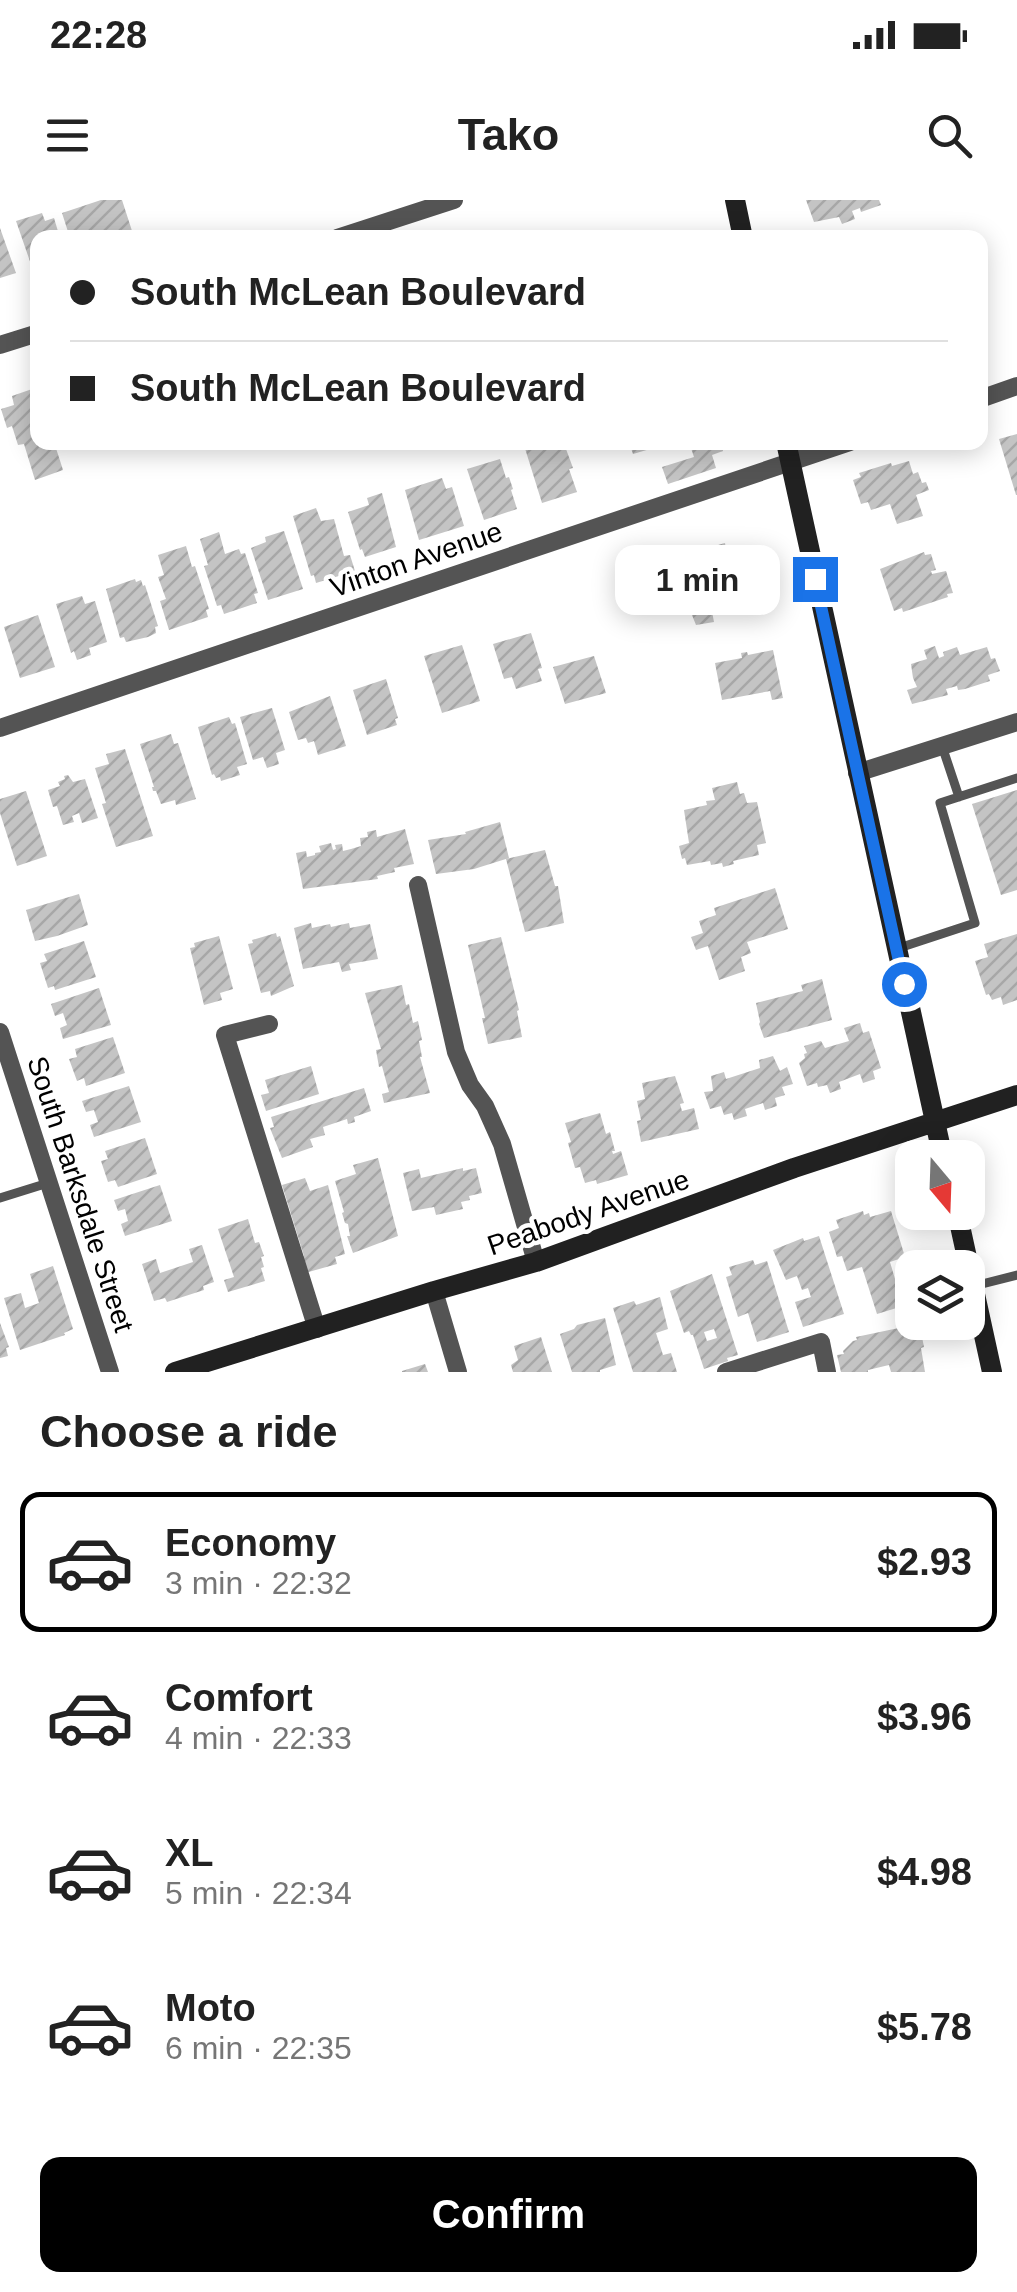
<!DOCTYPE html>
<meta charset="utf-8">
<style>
body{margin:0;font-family:Helvetica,sans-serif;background:#f6f6f6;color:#222;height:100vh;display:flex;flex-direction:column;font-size:38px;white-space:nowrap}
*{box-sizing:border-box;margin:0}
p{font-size:32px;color:#767676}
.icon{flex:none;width:55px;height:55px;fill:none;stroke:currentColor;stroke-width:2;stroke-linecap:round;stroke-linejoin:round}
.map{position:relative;height:1172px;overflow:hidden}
.sheet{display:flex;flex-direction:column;background:#fff;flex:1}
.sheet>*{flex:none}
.top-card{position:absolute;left:30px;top:30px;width:958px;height:220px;border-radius:20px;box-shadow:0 5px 25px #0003;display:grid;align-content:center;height:220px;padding:0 40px;background:#fff}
.needle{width:65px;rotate:161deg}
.tools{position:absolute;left:895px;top:940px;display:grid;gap:20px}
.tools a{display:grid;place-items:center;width:90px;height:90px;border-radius:20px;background:#fff;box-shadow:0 5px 25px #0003;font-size:50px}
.end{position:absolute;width:45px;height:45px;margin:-22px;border:12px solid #1a73e8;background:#fff;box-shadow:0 0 0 5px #fff}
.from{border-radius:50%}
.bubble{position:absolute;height:70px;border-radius:20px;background:#fff;box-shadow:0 5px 25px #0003;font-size:32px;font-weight:700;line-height:70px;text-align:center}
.top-card b{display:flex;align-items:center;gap:35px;height:95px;font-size:38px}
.top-card b+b{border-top:2px solid #e0e0e0}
.top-card i{width:25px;height:25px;background:#222}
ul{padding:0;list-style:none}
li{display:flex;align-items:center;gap:30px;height:140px;margin:0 20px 15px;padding:0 20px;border:5px solid transparent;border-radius:20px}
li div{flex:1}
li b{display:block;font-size:38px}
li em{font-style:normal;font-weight:700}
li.on{border-color:#000}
li>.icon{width:90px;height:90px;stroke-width:1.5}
h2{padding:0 40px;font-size:45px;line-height:120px}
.cta{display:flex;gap:20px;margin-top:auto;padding:20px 40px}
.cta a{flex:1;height:115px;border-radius:20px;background:#000;color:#fff;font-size:40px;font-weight:700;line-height:115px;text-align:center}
.status{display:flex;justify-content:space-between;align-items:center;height:70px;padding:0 50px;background:#fff;direction:ltr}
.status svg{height:28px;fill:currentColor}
header{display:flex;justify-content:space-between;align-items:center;height:130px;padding:0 40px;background:#fff;font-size:45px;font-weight:700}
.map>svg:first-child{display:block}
</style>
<div class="status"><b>22:28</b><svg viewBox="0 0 49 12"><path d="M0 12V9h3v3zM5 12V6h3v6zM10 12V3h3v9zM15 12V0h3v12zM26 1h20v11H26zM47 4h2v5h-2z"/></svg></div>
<header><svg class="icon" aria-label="menu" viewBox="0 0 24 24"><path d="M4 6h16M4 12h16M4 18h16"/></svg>Tako<svg class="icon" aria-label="search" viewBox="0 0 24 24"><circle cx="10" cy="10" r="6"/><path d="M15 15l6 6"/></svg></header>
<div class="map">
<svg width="1017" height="1172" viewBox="0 0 1017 1172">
<defs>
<pattern id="building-hatch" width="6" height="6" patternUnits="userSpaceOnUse" patternTransform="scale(2.5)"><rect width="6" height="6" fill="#c4c4c4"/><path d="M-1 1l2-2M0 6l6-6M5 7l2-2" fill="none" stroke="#a7a7a7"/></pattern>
</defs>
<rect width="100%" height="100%" fill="#fff"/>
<!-- building -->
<path fill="url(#building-hatch)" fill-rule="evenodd" d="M 101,0 L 122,0 L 133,34 L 123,38 L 70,38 L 62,13 Z
M 806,0 L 879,0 L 881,5 L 861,12 L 860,8 L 852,11 L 855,19 L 842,24 L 839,17 L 814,22 Z
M 42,13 L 45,21 L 54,18 L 60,38 L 38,38 L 38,72 L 34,73 L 16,21 Z
M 0,28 L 16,73 L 0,78 Z
M 35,188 L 38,197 L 38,242 L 54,242 L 63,270 L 35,280 L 24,244 L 18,245 L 12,226 L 7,228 L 1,209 L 14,205 L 12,196 Z
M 1017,234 L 1017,295 L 1016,295 L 999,239 Z
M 523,242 L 562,242 L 564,250 L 566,249 L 573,268 L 569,269 L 577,292 L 542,303 Z
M 629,242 L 648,242 L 650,249 L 633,254 Z
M 689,242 L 720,242 L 723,251 L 712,255 L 716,268 L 668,284 L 662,267 L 694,257 Z
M 500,259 L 506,278 L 509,277 L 513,289 L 511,290 L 517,309 L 484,320 L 467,269 Z
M 909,261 L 913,274 L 918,272 L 922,283 L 926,282 L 929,290 L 916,295 L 923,316 L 897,324 L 890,304 L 871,310 L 868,302 L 861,304 L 853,280 L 861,277 L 859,273 L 891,263 L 892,266 Z
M 442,278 L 446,289 L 452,287 L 464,326 L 419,340 L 405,290 Z
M 382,293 L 396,347 L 365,357 L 362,349 L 360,350 L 348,312 L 369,305 L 367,298 Z
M 316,308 L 321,321 L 334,319 L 344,356 L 350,355 L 355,371 L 316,383 L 314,375 L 311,376 L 293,316 Z
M 284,331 L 303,389 L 268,400 L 251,348 L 266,342 L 265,337 Z
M 219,332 L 225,354 L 239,349 L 241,354 L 245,353 L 258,393 L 254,394 L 257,403 L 224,414 L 221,405 L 217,406 L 204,366 L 208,365 L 200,339 Z
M 725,343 L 726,349 L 743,345 L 751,383 L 724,388 L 725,393 L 709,396 L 714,422 L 696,425 L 690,410 L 692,410 L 690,397 L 629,408 L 624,382 L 660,372 L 660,375 L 698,367 L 694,352 Z
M 186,346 L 192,367 L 195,366 L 209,409 L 206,410 L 208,417 L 169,430 L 160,401 L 166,399 L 158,377 L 164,375 L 158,355 Z
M 924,352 L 925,355 L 931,354 L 936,370 L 931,371 L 932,374 L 946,371 L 953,393 L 947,394 L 948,397 L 903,412 L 902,408 L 894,411 L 880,369 Z
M 135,379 L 136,382 L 141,380 L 143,386 L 145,385 L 158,426 L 155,427 L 156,433 L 148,437 L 126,442 L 124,437 L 120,438 L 106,389 Z
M 82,396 L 85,404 L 95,401 L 107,442 L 89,448 L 91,455 L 77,460 L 74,451 L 71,453 L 56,404 Z
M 38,415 L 55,467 L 20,478 L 4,427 Z
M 531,433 L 542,468 L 538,469 L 542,481 L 516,489 L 512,477 L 504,479 L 493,444 Z
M 462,445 L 480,501 L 442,513 L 424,456 Z
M 935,446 L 939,458 L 944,456 L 943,452 L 957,447 L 960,455 L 987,447 L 991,459 L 995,458 L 1000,471 L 988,475 L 990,481 L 965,489 L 958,490 L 957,486 L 946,489 L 948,495 L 912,504 L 907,490 L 917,487 L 913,478 L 911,464 L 927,459 L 924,450 Z
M 773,450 L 783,498 L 772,500 L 770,491 L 722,500 L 715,463 L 742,458 L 741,453 L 747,452 L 748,455 Z
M 594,456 L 606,493 L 565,504 L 553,467 Z
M 386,479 L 398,518 L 395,519 L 397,525 L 367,535 L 353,490 Z
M 330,496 L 346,546 L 318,555 L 314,541 L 308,543 L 306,538 L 298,540 L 289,512 Z
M 272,508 L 285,550 L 276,553 L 279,564 L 267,568 L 263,557 L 253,560 L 240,517 Z
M 229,517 L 232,524 L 235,523 L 247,564 L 237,567 L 240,575 L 221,581 L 220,577 L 216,578 L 214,574 L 212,575 L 198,527 Z
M 171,534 L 174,544 L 178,543 L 196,599 L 176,605 L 175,600 L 161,604 L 156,591 L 153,591 L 152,587 L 154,587 L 140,544 Z
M 125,549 L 153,636 L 116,647 L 102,604 L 106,603 L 95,568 L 109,564 L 106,554 Z
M 68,575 L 73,582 L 85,579 L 98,618 L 82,623 L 79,613 L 72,616 L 74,622 L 63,625 L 57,606 L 53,607 L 48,590 L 60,586 L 58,582 L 65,579 L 64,576 Z
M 737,582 L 740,594 L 744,593 L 747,603 L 757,602 L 766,643 L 757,645 L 759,655 L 733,661 L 734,664 L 723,667 L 722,663 L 711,665 L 710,661 L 687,665 L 685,658 L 682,659 L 679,646 L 689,643 L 684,610 L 707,605 L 706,601 L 715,600 L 712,588 Z
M 1017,590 L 1017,690 L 1001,695 L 972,604 Z
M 26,591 L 47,656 L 17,666 L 0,613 L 0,599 Z
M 500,622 L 509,658 L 474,669 L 436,674 L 428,640 L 466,634 L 465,632 Z
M 405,629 L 414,664 L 394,668 L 395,672 L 377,676 L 378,679 L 303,689 L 296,653 L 306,651 L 307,657 L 315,655 L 315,653 L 321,652 L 319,646 L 331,643 L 333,650 L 336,649 L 335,645 L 342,644 L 343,651 L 351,649 L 361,646 L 360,638 L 368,637 L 367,632 L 376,630 L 377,637 Z
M 545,650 L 555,686 L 558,686 L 564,723 L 525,732 L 506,659 Z
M 775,688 L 788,729 L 747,742 L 751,753 L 741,757 L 745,771 L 719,780 L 708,746 L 696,750 L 691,737 L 703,733 L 699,721 L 716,715 L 714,708 Z
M 79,694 L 88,725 L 57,736 L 35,741 L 26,710 Z
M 311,723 L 312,728 L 330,724 L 331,727 L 349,723 L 350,728 L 370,724 L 378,759 L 349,764 L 351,770 L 342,772 L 339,762 L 303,769 L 294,728 Z
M 276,733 L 277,737 L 280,736 L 294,786 L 271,796 L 270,791 L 261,793 L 248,744 L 253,743 L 252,740 Z
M 1017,734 L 1017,800 L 1003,805 L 1001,797 L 992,800 L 989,794 L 986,795 L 975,761 L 988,757 L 984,744 Z
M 219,736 L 233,789 L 220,793 L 222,800 L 204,805 L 190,748 L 195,747 L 194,743 Z
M 501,737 L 519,810 L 517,811 L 522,837 L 488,844 L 482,818 L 485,818 L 468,745 Z
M 84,741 L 96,777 L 55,790 L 54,786 L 48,788 L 40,763 L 47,761 L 44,754 Z
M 822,779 L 832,820 L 764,838 L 759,824 L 760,822 L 756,803 L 803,791 L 801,785 Z
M 402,785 L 406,805 L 409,804 L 413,823 L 418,821 L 422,840 L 419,841 L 422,857 L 420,857 L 430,893 L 384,903 L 382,894 L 389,892 L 382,866 L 379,867 L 376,850 L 381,849 L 365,793 Z
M 99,788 L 111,825 L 63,839 L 60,828 L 67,825 L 63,813 L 55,816 L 51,804 Z
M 860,823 L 863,833 L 869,831 L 881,868 L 873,871 L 875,879 L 863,883 L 860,874 L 839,882 L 841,889 L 830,893 L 827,885 L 818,887 L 817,883 L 807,886 L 799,863 L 805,858 L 804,854 L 807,853 L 804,846 L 821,841 L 825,848 L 849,841 L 844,828 Z
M 113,837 L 125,873 L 86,886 L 84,878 L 77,881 L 69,859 L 77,857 L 75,849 Z
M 773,856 L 780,871 L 787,867 L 793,884 L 782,887 L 785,895 L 775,898 L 777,906 L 765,910 L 763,903 L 745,909 L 747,916 L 734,920 L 732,913 L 724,915 L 721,906 L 710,909 L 704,892 L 713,891 L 711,876 L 724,872 L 726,879 L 760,868 L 759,860 Z
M 311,866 L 319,894 L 266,911 L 261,895 L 269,893 L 265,880 Z
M 675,876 L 684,903 L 680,904 L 682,911 L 694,908 L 699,929 L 641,942 L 637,921 L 641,920 L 637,901 L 645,899 L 642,883 Z
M 129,886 L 141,922 L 94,937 L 90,925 L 98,922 L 94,910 L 86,912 L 82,901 Z
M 364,888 L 371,911 L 354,917 L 355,922 L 348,924 L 347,919 L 323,927 L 325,935 L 310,939 L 313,947 L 282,958 L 270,928 L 274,927 L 271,917 Z
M 600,913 L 606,934 L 610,932 L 615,951 L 612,951 L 613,954 L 621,951 L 628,975 L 597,984 L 596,980 L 585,983 L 580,967 L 575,968 L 568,943 L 571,942 L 565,923 Z
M 145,938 L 157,974 L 118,987 L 115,980 L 108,982 L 101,961 L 108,959 L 105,951 Z
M 378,958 L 398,1036 L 353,1053 L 347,1036 L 350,1036 L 348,1024 L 345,1023 L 342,1013 L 344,1012 L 335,981 L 356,974 L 353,965 Z
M 463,968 L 463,971 L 476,968 L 482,993 L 469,996 L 470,1000 L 461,1002 L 463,1009 L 436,1015 L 434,1007 L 412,1011 L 403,973 L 419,969 L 421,978 Z
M 305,978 L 310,991 L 328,985 L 345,1054 L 335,1057 L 337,1064 L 305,1073 L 301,1057 L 304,1056 L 282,985 Z
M 160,985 L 172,1021 L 125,1036 L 121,1024 L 128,1021 L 125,1009 L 118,1011 L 114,1000 Z
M 863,1011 L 864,1015 L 869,1013 L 870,1017 L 891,1011 L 905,1057 L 890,1062 L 903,1106 L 877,1114 L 862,1067 L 847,1071 L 842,1056 L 837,1057 L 829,1032 L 839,1028 L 836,1020 Z
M 248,1019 L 255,1043 L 259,1042 L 264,1056 L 261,1057 L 264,1067 L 261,1068 L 265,1081 L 228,1092 L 224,1080 L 234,1077 L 218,1029 Z
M 819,1036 L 844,1114 L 803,1127 L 795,1102 L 811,1097 L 808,1088 L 802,1090 L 797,1076 L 786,1080 L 773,1050 L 803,1038 L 804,1041 Z
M 202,1045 L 214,1082 L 203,1086 L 204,1090 L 167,1102 L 165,1098 L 154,1101 L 142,1064 L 156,1059 L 160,1073 L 193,1062 L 189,1049 Z
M 753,1060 L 755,1065 L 767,1061 L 789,1132 L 757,1142 L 748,1113 L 738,1117 L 726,1077 L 732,1075 L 729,1067 Z
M 53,1066 L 73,1129 L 64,1133 L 65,1135 L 20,1150 L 4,1098 L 21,1093 L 25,1108 L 39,1103 L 30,1074 Z
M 712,1074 L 738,1155 L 727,1158 L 728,1161 L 704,1169 L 693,1135 L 691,1135 L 689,1131 L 684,1133 L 670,1091 ZM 714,1129 L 717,1138 L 707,1141 L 704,1132 Z
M 660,1097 L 668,1129 L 656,1133 L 663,1155 L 671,1153 L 677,1172 L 633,1172 L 613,1108 L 634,1101 L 636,1105 Z
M 605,1118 L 616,1165 L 600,1170 L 600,1172 L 572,1172 L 560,1134 L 574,1129 L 577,1125 Z
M 0,1123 L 9,1147 L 6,1148 L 8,1156 L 0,1158 Z
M 913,1125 L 916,1138 L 922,1137 L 924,1147 L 921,1148 L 925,1172 L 891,1172 L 889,1165 L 868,1170 L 868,1172 L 841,1172 L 837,1155 L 844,1154 L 843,1151 L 853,1141 L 857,1140 L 856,1137 Z
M 541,1137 L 552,1172 L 513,1172 L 511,1165 L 518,1160 L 514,1146 Z
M 425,1164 L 428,1172 L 402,1172 L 402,1171 Z"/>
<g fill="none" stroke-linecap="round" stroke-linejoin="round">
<!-- service -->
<path stroke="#545454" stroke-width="9" d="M 942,546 L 959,597
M 899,748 L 975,723 L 940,603 L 1017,578
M 0,998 L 48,983
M 974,1086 L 1017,1075"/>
<!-- minor -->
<path stroke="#545454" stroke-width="18" d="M 337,38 L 454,0
M 0,145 L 38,133
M 980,199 L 1017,186
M 0,528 L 850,242
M 857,573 L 1017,522
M 418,685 L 456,852 L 470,885 L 485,906 L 502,944 L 536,1062
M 269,824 L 225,835 L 317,1129
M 0,832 L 110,1172
M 434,1091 L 458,1172
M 726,1172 L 821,1142 L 827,1172"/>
<!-- secondary -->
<path stroke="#212121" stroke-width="20" d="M 735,0 L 743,38
M 786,242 L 943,958
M 957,1012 L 992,1172
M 175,1172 L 434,1091 L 536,1062 L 794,968 L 1017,895"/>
</g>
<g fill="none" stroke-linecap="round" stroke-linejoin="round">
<!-- route -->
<path stroke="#1a73e8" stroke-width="12" d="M 815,379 L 904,784"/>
</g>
<g text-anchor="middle" stroke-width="9" stroke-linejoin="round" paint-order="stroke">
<!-- street labels -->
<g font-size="28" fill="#000" stroke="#fff">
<text transform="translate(416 359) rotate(-19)" y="10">Vinton Avenue</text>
<text transform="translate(81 994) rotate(72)" y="10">South Barksdale Street</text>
<text transform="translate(588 1012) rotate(-19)" y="10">Peabody Avenue</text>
</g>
</g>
</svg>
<div class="tools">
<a><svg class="needle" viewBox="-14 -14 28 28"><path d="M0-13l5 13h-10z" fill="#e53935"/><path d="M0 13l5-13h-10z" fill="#767676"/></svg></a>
<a><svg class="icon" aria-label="layers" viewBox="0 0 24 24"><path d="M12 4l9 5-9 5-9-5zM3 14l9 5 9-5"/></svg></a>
</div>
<i class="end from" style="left:904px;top:784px"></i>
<i class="end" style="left:815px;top:379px"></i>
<div class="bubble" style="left:615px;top:345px;width:165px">1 min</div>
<div class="top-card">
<b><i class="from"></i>South McLean Boulevard</b>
<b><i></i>South McLean Boulevard</b>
</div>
</div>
<section class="sheet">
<h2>Choose a ride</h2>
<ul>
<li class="on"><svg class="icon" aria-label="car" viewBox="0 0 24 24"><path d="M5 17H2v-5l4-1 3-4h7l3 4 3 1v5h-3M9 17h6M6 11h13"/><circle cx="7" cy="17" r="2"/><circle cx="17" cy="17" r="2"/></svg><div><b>Economy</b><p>3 min · 22:32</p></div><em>$2.93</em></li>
<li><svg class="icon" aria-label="car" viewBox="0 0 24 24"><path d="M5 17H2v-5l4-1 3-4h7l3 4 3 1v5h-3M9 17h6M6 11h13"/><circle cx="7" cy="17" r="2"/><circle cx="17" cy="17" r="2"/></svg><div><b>Comfort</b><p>4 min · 22:33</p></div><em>$3.96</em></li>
<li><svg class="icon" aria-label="car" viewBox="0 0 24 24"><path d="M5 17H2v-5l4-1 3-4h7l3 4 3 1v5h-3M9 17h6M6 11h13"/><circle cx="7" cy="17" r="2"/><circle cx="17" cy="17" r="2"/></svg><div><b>XL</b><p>5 min · 22:34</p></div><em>$4.98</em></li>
<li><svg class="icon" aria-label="car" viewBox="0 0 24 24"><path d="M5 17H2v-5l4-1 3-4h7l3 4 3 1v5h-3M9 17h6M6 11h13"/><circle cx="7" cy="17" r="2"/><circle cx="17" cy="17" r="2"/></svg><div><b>Moto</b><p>6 min · 22:35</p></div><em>$5.78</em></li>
</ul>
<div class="cta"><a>Confirm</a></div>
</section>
